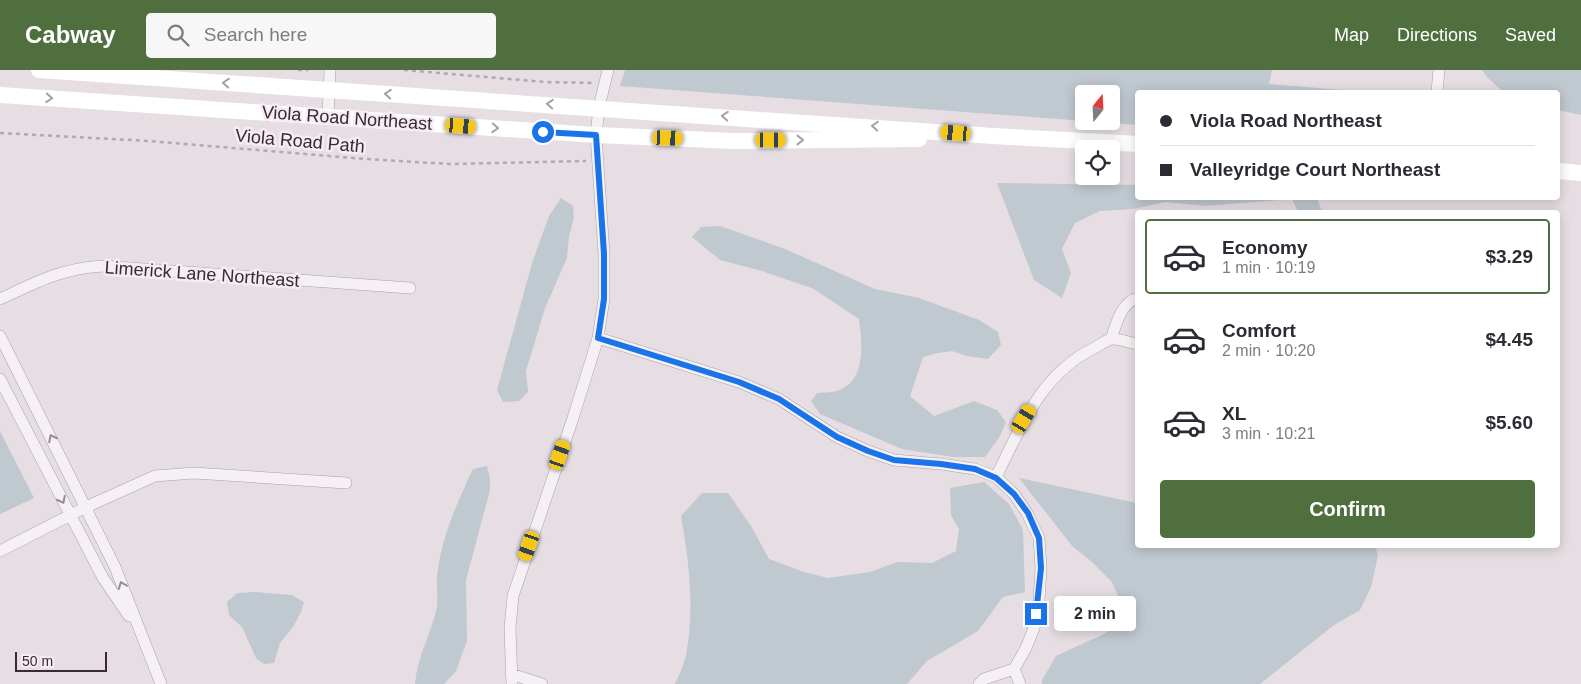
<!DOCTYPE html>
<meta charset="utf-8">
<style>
body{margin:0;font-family:Arial,sans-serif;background:#f7f7f7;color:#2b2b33;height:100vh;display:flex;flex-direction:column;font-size:19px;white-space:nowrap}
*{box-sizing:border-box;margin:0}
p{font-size:16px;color:#7c7c81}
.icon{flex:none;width:28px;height:28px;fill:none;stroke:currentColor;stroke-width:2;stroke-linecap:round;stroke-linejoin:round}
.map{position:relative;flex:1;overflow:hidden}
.sheet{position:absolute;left:1135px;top:140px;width:425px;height:338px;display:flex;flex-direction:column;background:#fff;border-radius:5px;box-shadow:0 2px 12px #0003}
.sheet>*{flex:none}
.banner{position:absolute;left:1135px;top:20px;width:425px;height:110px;border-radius:5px;box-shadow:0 2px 12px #0003;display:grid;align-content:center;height:110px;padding:0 25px;background:#fff}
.needle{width:32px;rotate:18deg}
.controls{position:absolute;left:1075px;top:15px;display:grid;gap:10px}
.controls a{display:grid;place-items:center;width:45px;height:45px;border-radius:5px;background:#fff;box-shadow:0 2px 12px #0003;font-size:25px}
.scale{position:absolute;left:15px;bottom:12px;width:92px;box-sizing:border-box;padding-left:5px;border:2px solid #3c2834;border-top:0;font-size:14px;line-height:18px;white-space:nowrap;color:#3c2834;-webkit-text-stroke:4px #f4edf2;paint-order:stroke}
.end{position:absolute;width:22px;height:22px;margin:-11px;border:6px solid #1a73e8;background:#fff;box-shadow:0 0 0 2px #fff}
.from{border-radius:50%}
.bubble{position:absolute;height:35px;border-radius:5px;background:#fff;box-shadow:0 2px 12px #0003;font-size:16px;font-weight:700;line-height:35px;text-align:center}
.car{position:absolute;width:15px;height:30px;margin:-15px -8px;border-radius:6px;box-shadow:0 0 4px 1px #0007;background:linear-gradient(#f5c518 24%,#345 0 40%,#f5c518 0 76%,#345 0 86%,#f5c518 0)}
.banner b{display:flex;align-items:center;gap:18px;height:48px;font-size:19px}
.banner b+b{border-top:1px solid #e1e1e2}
.banner i{width:12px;height:12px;background:#2b2b33}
ul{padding:9px 0 0;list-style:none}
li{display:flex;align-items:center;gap:15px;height:75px;margin:0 10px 8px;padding:0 15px;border:2px solid transparent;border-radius:5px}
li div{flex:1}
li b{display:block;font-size:19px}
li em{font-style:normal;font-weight:700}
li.selected{border-color:#4f6f3e}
li>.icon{width:45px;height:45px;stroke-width:1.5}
.button{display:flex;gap:10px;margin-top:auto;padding:10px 25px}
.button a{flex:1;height:58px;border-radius:5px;background:#4f6f3e;color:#fff;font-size:20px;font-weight:700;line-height:58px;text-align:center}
header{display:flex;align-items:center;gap:30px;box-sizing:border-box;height:70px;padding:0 25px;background:#4f6f3e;color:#fff}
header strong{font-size:24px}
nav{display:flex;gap:28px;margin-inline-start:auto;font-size:18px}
.search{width:350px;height:45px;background:#f7f7f7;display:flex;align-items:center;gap:12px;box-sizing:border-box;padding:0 18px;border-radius:5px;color:#7c7c81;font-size:19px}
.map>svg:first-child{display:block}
</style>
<header>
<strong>Cabway</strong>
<div class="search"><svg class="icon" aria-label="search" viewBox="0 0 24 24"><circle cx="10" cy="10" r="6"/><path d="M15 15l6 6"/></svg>Search here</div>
<nav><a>Map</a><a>Directions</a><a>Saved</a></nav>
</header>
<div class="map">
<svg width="1581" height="614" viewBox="0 0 1581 614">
<rect width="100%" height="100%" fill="#e6dee3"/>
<!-- green -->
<path fill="#c0c8d0" d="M 625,0 L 1272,0 L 1269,14 L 1366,22 L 1138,22 L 1137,55 L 1088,51 L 1111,51 L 1111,24 L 1084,24 L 1084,51 L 620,16 Z
M 1482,0 L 1581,0 L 1581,45 L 1558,40 L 1558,22 L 1503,22 L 1488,8 Z
M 997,113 L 1137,115 L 1138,128 L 1317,128 L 1322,142 L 1298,142 L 1292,129 L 1205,136 L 1165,132 L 1133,139 L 1100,141 L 1075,153 L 1062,179 L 1071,203 L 1062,228 L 1034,210 Z
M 561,128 L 573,136 L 574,148 L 569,166 L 567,188 L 545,238 L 526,301 L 528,322 L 519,331 L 503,332 L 497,320 L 533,190 L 549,146 Z
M 720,156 L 785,179 L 875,219 L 919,228 L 979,250 L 998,262 L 1001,275 L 988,289 L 967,286 L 952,281 L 937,283 L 923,287 L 910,326 L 934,346 L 974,331 L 997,340 L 1006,352 L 999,368 L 985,387 L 953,387 L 902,379 L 820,344 L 811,331 L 817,323 C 823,322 831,323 837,321 C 867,311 862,273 859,249 L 814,219 L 762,201 L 720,190 L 692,167 L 701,157 Z
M 0,361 L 34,428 L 0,444 Z
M 487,396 L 490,408 L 490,420 L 466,510 L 467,571 L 456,601 L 444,614 L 415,614 C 417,588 430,566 436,541 C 439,530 436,518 437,507 C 441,468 457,433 473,399 Z
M 1019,408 L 1137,433 L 1138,475 L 1375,475 L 1378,486 L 1371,517 L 1360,540 L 1334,555 L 1260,614 L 1042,614 L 1042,610 L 1056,586 L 1106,563 L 1123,537 L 1112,512 L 1091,491 L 1073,477 Z
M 984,412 L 1009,434 L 1023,460 L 1025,522 L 1003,527 L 978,561 L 927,591 L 907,614 L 675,614 C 679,605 684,595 686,585 C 695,538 689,492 681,446 L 702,423 L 728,423 L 751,456 L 769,489 L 804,502 L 828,508 L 870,502 L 897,492 L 932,493 L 956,481 L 959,459 L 951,445 L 950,418 Z
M 254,522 L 292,525 L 304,532 L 301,542 L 293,557 L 280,573 L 274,593 L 264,594 L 256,588 L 242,557 L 229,545 L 227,532 L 237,523 Z"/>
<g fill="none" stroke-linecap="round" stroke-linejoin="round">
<!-- street casing -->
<g stroke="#aca0a8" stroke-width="12">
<path id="street" d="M 1437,22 L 1439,0
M 328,47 L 330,0
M 0,229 C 37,212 60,199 102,196 L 410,218
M 0,266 L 115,497 L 161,614
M 598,268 L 739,312 L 779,329 L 837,367 L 868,381 L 894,390 L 941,394 L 975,399 L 996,407 L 1014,424 L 1027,443 L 1039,468 L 1041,498 L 1039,530 L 1034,558 L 1026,578 L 1014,599 L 984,609 L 979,614
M 1111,269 C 1116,255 1121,232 1138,228
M 0,309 L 103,508 L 129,546
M 996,407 C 1021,357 1040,305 1094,278 C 1099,276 1106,270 1111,269 C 1119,268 1129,273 1138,274
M 0,481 L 86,437 L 155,406 L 194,403 L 346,413
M 1014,599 L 1020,614
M 511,604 L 542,614
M 512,614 L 510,558 L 513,526 L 573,348 L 598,268 L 604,229 L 604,184 L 596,65 L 599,37 L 608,0"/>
</g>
<!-- path -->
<path stroke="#b2a8ae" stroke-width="2.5" stroke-dasharray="4 4" stroke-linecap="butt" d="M 298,0 L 308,0
M 404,0 L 545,12 L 594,13
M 0,63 L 149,71 L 365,89 L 450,94 L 586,91"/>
<!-- street -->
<use href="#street" stroke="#f5f0f3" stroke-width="11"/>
<!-- secondary -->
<path stroke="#fff" stroke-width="16" d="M 39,0 L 993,66 L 1138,74
M 0,25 L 596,65 L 734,71 L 919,69
M 1558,101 L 1581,103"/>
</g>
<!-- one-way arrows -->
<defs><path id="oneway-chevron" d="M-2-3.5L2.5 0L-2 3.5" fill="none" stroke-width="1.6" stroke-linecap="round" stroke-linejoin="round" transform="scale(1.25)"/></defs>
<g stroke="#a79ea4">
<use href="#oneway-chevron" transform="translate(226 13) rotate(-176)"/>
<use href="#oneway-chevron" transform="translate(388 24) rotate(-176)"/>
<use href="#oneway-chevron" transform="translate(49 28) rotate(4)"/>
<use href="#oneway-chevron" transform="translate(550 34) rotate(-176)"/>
<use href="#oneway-chevron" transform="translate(725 46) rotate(-176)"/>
<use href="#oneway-chevron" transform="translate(875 56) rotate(-176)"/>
<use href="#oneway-chevron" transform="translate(495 58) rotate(4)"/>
<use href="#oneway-chevron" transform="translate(800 70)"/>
</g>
<g stroke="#988c94">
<use href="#oneway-chevron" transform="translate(52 368) rotate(-117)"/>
<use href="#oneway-chevron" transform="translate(62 430) rotate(63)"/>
<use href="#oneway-chevron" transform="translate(122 515) rotate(-111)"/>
</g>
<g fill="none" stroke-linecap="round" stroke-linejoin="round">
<!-- route -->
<path stroke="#1a73e8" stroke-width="6" d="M 543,62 L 596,65 L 604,184 L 604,229 L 598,268 L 739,312 L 779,329 L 837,367 L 868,381 L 894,390 L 941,394 L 975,399 L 996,408 L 1014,424 L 1028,443 L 1039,468 L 1041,498 L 1036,544"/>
</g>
<g text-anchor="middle" stroke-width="5" stroke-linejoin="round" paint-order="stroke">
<!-- street labels -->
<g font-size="18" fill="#3c2834" stroke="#f4edf2">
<text transform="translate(347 48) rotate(4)" y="6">Viola Road Northeast</text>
<text transform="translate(300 71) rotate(5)" y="6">Viola Road Path</text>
<text transform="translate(202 204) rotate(4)" y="6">Limerick Lane Northeast</text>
</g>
</g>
</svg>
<div class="controls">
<a><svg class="needle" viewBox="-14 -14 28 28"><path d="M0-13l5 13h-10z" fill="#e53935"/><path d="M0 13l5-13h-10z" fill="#7c7c81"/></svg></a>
<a><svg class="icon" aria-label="locate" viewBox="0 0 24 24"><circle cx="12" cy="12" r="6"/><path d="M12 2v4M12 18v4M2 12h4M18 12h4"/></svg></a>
</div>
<div class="scale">50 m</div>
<i class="end from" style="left:543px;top:62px"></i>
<i class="end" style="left:1036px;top:544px"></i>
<div class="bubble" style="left:1054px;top:526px;width:82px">2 min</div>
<i class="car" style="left:461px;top:56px;rotate:94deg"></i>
<i class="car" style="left:956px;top:63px;rotate:275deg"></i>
<i class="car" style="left:668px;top:68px;rotate:92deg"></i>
<i class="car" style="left:771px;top:70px;rotate:90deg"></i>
<i class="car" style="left:1024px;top:349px;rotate:31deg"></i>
<i class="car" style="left:560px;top:385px;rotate:19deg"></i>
<i class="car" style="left:529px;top:476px;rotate:199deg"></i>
<div class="banner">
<b><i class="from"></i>Viola Road Northeast</b>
<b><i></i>Valleyridge Court Northeast</b>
</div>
<section class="sheet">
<ul>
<li class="selected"><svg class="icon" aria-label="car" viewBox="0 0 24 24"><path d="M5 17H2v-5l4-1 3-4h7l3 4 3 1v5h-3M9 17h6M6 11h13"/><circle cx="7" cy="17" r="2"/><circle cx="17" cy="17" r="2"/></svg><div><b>Economy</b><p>1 min · 10:19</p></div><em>$3.29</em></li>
<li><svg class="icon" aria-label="car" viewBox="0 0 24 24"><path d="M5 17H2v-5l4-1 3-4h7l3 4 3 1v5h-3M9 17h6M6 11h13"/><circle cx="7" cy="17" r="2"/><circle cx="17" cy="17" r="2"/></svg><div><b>Comfort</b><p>2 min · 10:20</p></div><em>$4.45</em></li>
<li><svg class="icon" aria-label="car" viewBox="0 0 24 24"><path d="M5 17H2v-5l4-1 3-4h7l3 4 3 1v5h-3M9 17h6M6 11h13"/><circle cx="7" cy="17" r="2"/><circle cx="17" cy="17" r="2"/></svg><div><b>XL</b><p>3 min · 10:21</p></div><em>$5.60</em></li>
</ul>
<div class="button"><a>Confirm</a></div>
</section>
</div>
